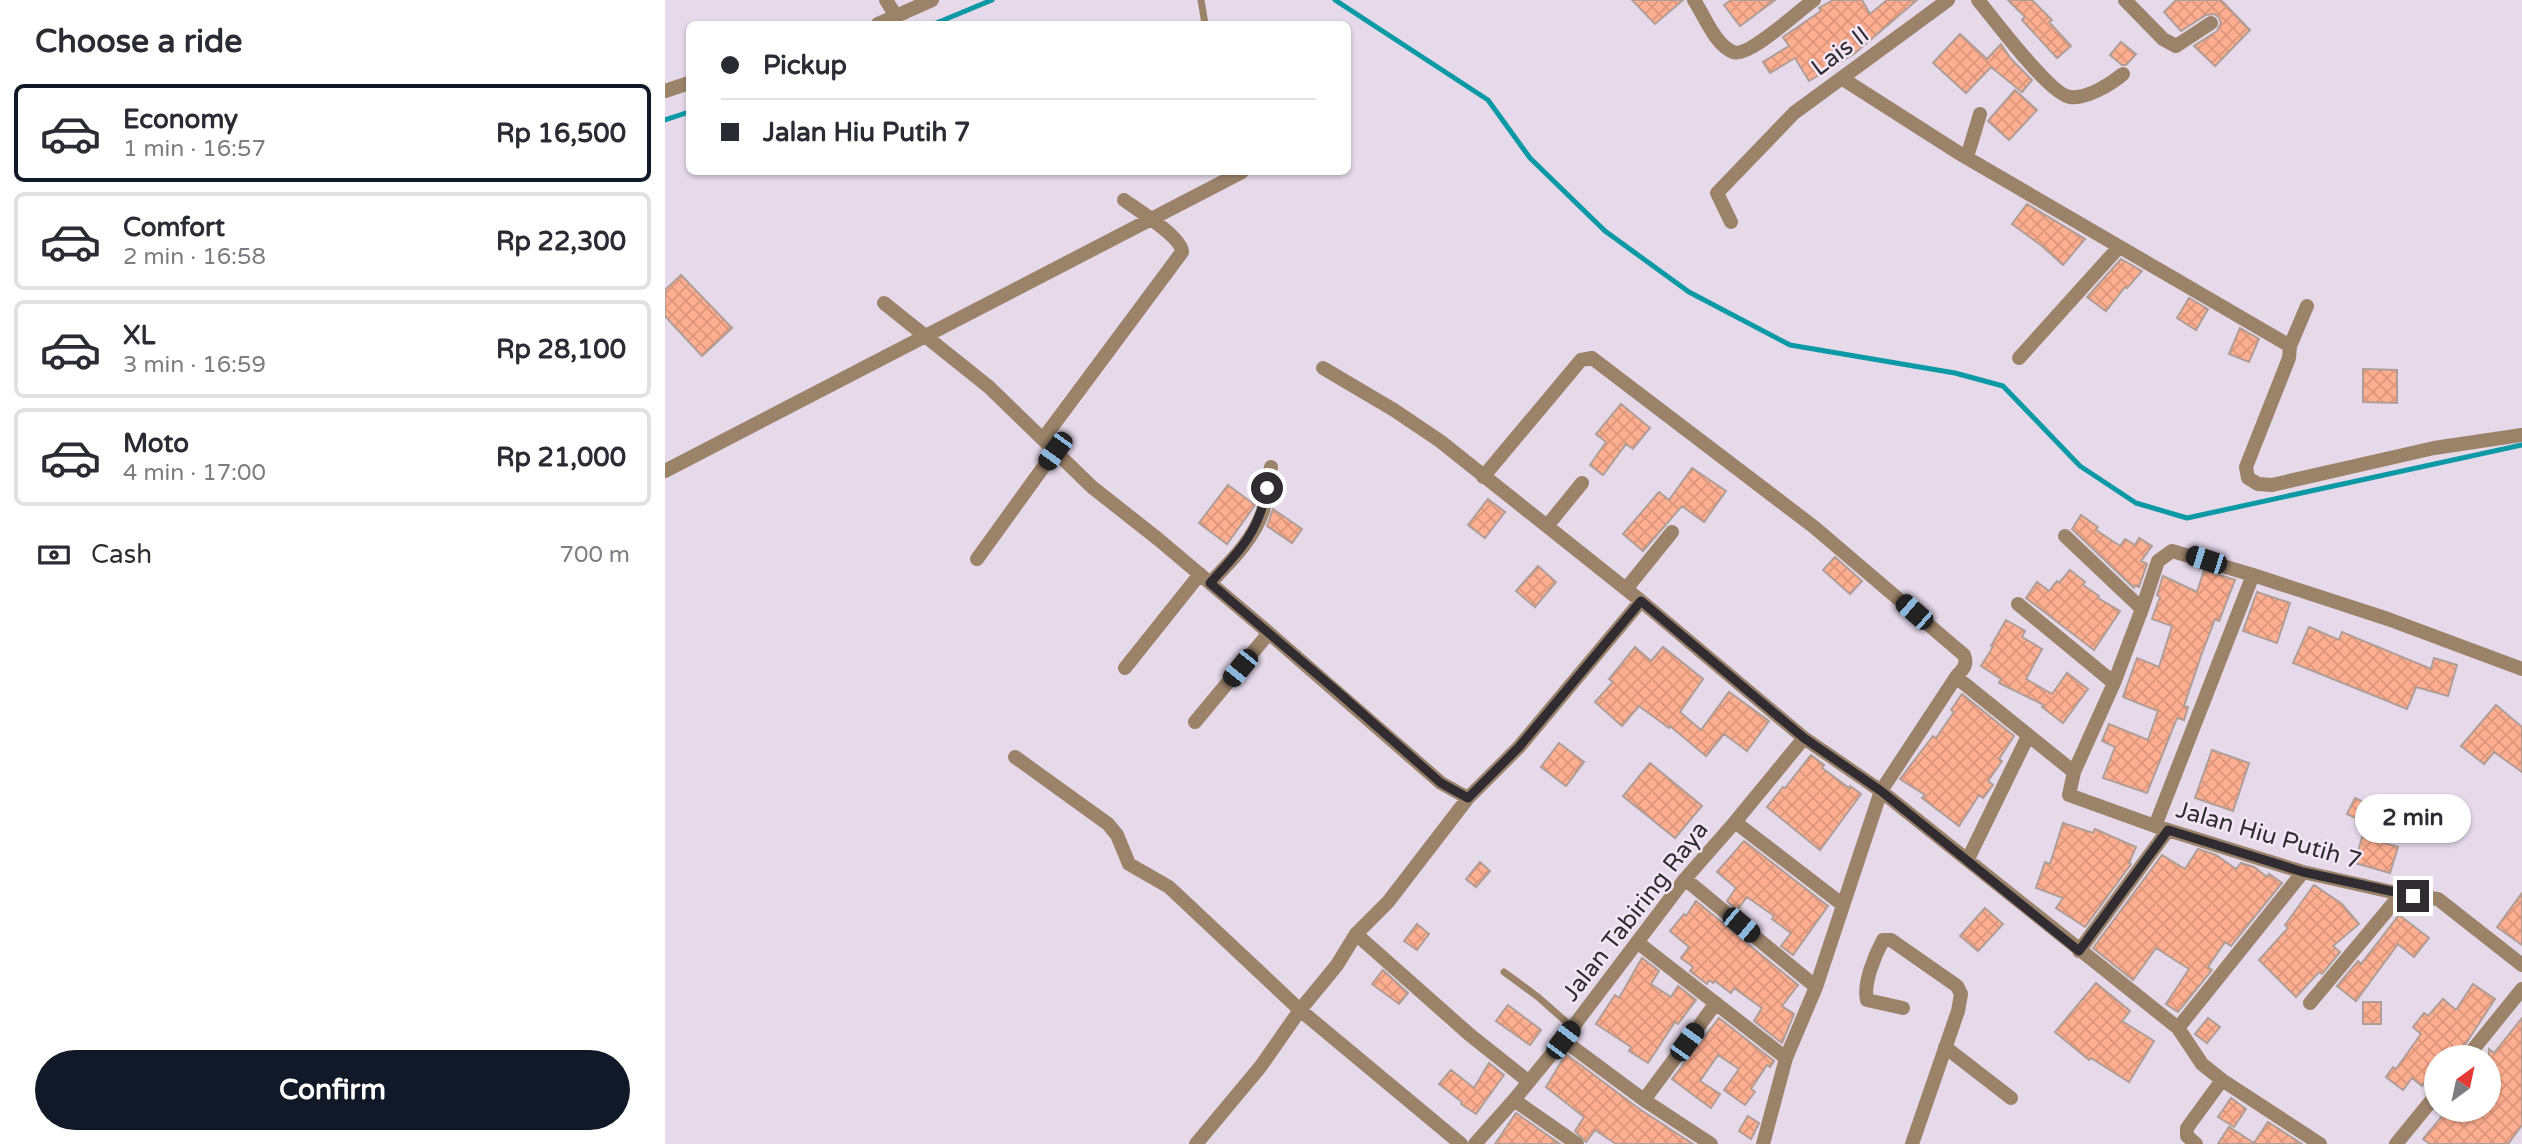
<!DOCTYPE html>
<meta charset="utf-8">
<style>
body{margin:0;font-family:"Varela Round",sans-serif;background:#f2f2f3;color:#2b2b33;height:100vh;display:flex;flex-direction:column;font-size:26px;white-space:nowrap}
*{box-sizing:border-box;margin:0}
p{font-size:23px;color:#7c7c81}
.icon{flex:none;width:38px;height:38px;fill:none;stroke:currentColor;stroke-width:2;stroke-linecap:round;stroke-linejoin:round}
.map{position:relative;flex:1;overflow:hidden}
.side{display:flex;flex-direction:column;background:#fff;width:665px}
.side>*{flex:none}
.top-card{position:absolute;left:21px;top:21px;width:665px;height:154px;border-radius:10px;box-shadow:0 2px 5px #0004;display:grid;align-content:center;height:154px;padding:0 35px;background:#fff}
.needle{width:46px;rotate:33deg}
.buttons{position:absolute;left:1759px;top:1045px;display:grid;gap:14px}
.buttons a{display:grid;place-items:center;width:77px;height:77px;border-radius:50%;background:#fff;box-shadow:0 2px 5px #0004;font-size:35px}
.end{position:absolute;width:32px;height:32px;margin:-16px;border:9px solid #302c32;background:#fff;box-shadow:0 0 0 4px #fff}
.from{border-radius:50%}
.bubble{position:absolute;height:49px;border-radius:24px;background:#fff;box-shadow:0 2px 5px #0004;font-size:23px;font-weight:800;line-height:49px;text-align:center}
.car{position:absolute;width:21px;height:42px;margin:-21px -10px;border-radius:9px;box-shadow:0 0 5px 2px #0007;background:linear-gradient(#222 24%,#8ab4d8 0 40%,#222 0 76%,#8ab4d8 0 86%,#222 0)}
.top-card b{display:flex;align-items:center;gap:24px;height:66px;font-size:26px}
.top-card b+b{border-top:2px solid #e1e1e2}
.top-card i{width:18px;height:18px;background:#2b2b33}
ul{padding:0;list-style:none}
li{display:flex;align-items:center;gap:21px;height:98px;margin:0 14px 10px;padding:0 21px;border:4px solid #e1e1e2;border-radius:10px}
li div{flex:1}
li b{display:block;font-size:26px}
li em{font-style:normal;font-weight:800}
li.active{border-color:#111827}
li>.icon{width:63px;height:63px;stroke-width:1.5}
h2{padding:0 35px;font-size:32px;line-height:84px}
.pay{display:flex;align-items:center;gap:18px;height:77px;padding:0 35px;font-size:26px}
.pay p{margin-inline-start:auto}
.primary-button{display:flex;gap:14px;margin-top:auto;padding:14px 35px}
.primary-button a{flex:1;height:80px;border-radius:42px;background:#111827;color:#fff;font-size:28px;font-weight:800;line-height:80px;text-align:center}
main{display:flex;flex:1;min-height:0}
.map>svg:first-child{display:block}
</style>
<main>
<section class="side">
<h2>Choose a ride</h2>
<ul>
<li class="active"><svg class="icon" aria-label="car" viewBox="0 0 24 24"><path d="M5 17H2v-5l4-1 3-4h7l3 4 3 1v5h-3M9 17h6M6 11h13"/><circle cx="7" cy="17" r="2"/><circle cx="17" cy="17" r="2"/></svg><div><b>Economy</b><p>1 min · 16:57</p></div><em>Rp 16,500</em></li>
<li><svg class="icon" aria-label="car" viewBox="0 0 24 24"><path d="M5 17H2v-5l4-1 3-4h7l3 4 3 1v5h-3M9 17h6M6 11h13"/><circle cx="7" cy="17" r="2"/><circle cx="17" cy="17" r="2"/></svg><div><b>Comfort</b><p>2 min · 16:58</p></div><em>Rp 22,300</em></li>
<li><svg class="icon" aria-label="car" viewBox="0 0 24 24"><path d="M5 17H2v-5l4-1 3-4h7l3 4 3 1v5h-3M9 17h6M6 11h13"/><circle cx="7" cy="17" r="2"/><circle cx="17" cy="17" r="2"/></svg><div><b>XL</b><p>3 min · 16:59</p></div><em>Rp 28,100</em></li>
<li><svg class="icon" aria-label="car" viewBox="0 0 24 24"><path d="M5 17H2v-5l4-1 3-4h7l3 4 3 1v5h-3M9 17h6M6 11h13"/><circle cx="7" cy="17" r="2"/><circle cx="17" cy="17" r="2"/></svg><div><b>Moto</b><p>4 min · 17:00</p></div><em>Rp 21,000</em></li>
</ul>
<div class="pay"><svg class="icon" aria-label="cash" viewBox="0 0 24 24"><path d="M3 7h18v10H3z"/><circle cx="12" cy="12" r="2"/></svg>Cash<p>700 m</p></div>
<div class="primary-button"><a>Confirm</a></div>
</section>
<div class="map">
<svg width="1857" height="1144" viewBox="0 0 1857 1144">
<defs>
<pattern id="building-cross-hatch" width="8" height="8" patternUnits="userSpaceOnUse" patternTransform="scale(1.75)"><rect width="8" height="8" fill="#ffae8f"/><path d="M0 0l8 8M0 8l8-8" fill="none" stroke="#db967c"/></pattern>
</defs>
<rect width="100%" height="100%" fill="#e5d9ea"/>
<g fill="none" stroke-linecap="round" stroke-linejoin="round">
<!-- stream -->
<path stroke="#0c99a6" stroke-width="5" d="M 670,0 L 823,100 L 865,158 L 940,231 L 1024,292 L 1125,345 L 1290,373 L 1338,386 L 1415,466 L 1471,503 L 1522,518 L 1857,445
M 269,24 L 327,0
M 0,120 L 24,112"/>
</g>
<!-- building -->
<path fill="url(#building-cross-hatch)" stroke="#b09d95" stroke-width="2" d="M 967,0 L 1018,0 L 990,24 Z
M 1066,0 L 1110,0 L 1075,26 L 1059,5 Z
M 1168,0 L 1197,0 L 1205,14 L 1222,0 L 1252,0 L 1189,54 L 1144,81 L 1130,58 L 1105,73 L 1098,62 L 1124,46 L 1118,37 L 1156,11 L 1154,8 Z
M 1343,0 L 1367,0 L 1387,20 L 1384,22 L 1406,46 L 1392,58 L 1357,20 L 1360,17 Z
M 1511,0 L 1556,0 L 1585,30 L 1550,66 L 1529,46 L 1552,31 L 1556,23 L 1554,18 L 1550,14 L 1541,15 L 1516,31 L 1499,12 Z
M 1295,34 L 1322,59 L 1336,44 L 1346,59 L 1367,80 L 1357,92 L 1326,67 L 1301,93 L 1268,63 Z
M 1456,42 L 1471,54 L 1461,65 L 1457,65 L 1445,55 Z
M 1350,90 L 1372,110 L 1344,140 L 1323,121 Z
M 1362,204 L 1420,239 L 1398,265 L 1377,246 L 1347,224 Z
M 1456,259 L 1477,271 L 1462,288 L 1460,287 L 1441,311 L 1422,297 Z
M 16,275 L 67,328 L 37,356 L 0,316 L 0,290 Z
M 1524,298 L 1543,309 L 1531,330 L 1512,318 Z
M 1575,328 L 1594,339 L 1584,362 L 1564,354 Z
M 1698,369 L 1732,370 L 1732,403 L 1698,402 Z
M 956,404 L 985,428 L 968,449 L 961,444 L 938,475 L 925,465 L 941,442 L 931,434 Z
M 1027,468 L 1061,491 L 1039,522 L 1017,506 L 978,551 L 958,534 L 994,492 L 1004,500 Z
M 563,485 L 590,505 L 562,544 L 534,523 Z
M 823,499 L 840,512 L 820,538 L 803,525 Z
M 608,509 L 637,529 L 627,543 L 602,526 Z
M 1416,515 L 1433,527 L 1431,530 L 1455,546 L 1460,539 L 1470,545 L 1474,538 L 1487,546 L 1476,561 L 1482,564 L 1474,587 L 1470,585 L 1469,588 L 1407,529 Z
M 1170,557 L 1197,581 L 1185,594 L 1158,570 Z
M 873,566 L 891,582 L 870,607 L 851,591 Z
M 1405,570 L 1420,582 L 1418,585 L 1434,596 L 1433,598 L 1455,611 L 1429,650 L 1361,598 L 1372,582 L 1384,591 L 1392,581 L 1394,583 Z
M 1539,570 L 1570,580 L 1554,621 L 1550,619 L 1537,653 L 1519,706 L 1523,707 L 1519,720 L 1512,718 L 1482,793 L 1438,778 L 1450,747 L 1437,741 L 1444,724 L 1483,740 L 1493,711 L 1458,697 L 1472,658 L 1494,667 L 1507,626 L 1487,619 L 1495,597 L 1492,595 L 1498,576 L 1532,592 Z
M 1592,592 L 1625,603 L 1612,643 L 1578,631 Z
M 1341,620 L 1360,631 L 1357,637 L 1377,649 L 1361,679 L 1387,694 L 1402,673 L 1423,689 L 1398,723 L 1377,707 L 1379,705 L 1334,683 L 1336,679 L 1316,666 L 1328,647 L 1326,646 Z
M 1644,627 L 1674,640 L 1677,632 L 1766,669 L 1769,658 L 1792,665 L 1783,696 L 1751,687 L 1742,709 L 1628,663 Z
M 970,647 L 986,661 L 998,647 L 1038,679 L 1015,712 L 1036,730 L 1064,692 L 1104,721 L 1082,751 L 1059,734 L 1041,756 L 1005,726 L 1004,728 L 974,706 L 957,726 L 930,702 L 948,682 L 944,679 Z
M 1297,694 L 1349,736 L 1334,759 L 1337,761 L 1323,781 L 1328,785 L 1318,798 L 1314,795 L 1294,826 L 1257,798 L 1260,795 L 1235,779 L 1268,736 L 1271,738 L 1289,712 L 1286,710 Z
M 1831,705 L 1857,727 L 1857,772 L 1829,752 L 1819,764 L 1796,746 Z
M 894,743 L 919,762 L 901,786 L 876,767 Z
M 1547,750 L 1584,763 L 1568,811 L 1530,798 Z
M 1146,755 L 1159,765 L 1157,768 L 1184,788 L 1185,786 L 1196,794 L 1155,850 L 1102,807 L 1118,787 L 1120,788 Z
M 985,763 L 1037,806 L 1010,838 L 958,796 Z
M 1690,798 L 1707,806 L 1699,822 L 1682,814 Z
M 1398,823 L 1428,833 L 1430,829 L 1471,847 L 1464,863 L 1466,864 L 1420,927 L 1391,908 L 1398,898 L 1371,888 L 1380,862 L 1385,864 Z
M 1697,837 L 1733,847 L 1725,873 L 1690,863 Z
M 1079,841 L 1163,906 L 1128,955 L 1116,946 L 1126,933 L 1107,919 L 1109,916 L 1082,897 L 1072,910 L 1062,901 L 1071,888 L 1052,872 Z
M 1533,849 L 1551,855 L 1571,869 L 1576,863 L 1589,867 L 1602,877 L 1604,874 L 1617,883 L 1566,946 L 1560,942 L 1543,967 L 1547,970 L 1513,1012 L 1501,1004 L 1524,969 L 1491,948 L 1468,980 L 1428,948 L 1497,855 L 1520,869 Z
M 815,862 L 825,871 L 811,887 L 801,879 Z
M 1649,885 L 1677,904 L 1694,924 L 1668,946 L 1675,952 L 1657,974 L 1654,972 L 1631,997 L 1594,960 L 1623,928 L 1620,925 Z
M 1857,893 L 1857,945 L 1832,927 Z
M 1031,901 L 1133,985 L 1117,1006 L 1129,1014 L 1117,1043 L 1089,1021 L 1097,1008 L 1069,988 L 1066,993 L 1050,981 L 1048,983 L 1044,980 L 1042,984 L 1025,971 L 1028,967 L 1016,958 L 1024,947 L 1005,931 L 1019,914 L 1021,916 Z
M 1320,908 L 1338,924 L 1313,951 L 1295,936 Z
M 1734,915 L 1764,938 L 1749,957 L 1733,944 L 1691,1001 L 1672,986 L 1693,961 L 1696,964 Z
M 752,924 L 764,934 L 752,950 L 739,941 Z
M 977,958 L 994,971 L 986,984 L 1006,997 L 1013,986 L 1031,1000 L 1013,1024 L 1010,1022 L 983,1063 L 964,1051 L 966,1047 L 931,1024 L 950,995 L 954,998 Z
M 718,970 L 743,993 L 734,1004 L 707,984 Z
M 1431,983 L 1465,1011 L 1457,1021 L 1489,1041 L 1464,1082 L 1426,1058 L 1424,1060 L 1390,1032 Z
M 1808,984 L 1830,999 L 1792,1057 L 1771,1057 L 1771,1067 L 1757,1086 L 1747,1078 L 1738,1090 L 1721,1077 L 1728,1067 L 1731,1069 L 1756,1034 L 1748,1027 L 1759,1013 L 1763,1016 L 1778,999 L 1791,1010 Z
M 1698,1002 L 1716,1002 L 1716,1024 L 1698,1024 Z
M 843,1005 L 876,1030 L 865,1045 L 831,1021 Z
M 1054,1018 L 1109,1061 L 1105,1067 L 1102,1065 L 1086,1089 L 1090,1092 L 1080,1105 L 1059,1090 L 1074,1069 L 1053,1055 L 1035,1081 L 1055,1094 L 1046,1108 L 1007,1079 Z
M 1543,1018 L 1555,1027 L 1542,1043 L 1530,1034 Z
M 1857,1018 L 1857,1125 L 1843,1144 L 1765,1144 L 1758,1139 L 1782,1110 L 1824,1110 L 1824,1049 L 1829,1053 Z
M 901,1054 L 973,1108 L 1028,1144 L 951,1144 L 930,1130 L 921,1142 L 910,1131 L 919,1117 L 881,1087 Z
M 824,1063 L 839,1075 L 811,1114 L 796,1104 L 797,1102 L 774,1084 L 786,1070 L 809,1088 Z
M 1566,1098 L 1581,1109 L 1569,1127 L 1553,1117 Z
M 851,1113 L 895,1144 L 830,1144 Z
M 1083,1116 L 1094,1123 L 1086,1139 L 1074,1131 Z
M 1603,1122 L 1637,1144 L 1553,1144 L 1564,1127 L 1589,1143 Z"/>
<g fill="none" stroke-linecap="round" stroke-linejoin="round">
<!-- lane -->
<path stroke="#9b8369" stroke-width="7" d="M 536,0 L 540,24
M 839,972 L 873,997 L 907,1027"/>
<!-- street -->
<path stroke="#9b8369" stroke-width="14" d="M 221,0 L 231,16
M 1029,0 C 1039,15 1050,45 1068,52 C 1084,58 1134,10 1149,0
M 1313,0 C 1328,18 1385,95 1405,97 C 1422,99 1446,84 1458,74
M 1460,0 L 1498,39 L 1511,46 L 1546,23
M 213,24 L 267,0
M 1178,79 L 1297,155 L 1625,346 L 1624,358 L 1581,467 L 1583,478 L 1593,484 L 1607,485 L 1769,448 L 1857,435
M 0,91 L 24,83
M 1302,157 L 1315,114
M 1066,222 L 1052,193 L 1129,113 L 1283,0
M 219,303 L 324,387 L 427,487 L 493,539 L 604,633 L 776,783 L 803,798 L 854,747 L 976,601
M 1625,346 L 1642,306
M 1354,358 L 1454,247
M 658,368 L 729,410 L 775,441 L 976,601 L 1139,738 L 1216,791 L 1513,1028 L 1537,1064 L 1557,1080 L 1655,1144
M 378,439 L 517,252 C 517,237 471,209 459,200
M 0,471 L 577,172
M 818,477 L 916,360 L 927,358 L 1149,527 L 1299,655 C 1303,665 1298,669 1291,677
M 882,526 L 917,483
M 1400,536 L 1477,609
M 312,559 L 390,451
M 1588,575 L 1507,551 L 1493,561 L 1477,609 L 1449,683 L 1409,772 L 1404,795 L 1490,826 L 1638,872 L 1736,894 L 1773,899 L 1857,965
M 545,583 C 566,561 588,540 598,511 C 602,497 603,481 606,467
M 961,589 L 1007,532
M 1353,604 L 1449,683
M 460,668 L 535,574
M 530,722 L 604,633
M 350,757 L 443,824 L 452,835 L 464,864 L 504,887 L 635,1010 L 672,965 L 691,934 L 723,902 L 803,798
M 1070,822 L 1178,905
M 1490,826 L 1588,575 L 1723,619 L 1857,669
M 1303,859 L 1363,736
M 1020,879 L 1151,987
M 691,934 L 805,1035 L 863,1081
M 972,942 L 1121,1058
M 1414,951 L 1503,830
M 1645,1003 L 1736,894
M 1238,1008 L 1202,1000 C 1198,983 1210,955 1218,940 L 1226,940 L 1292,986 L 1296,994 L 1293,1011 L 1247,1144
M 1513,1028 L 1638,872
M 898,1040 L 979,1100 L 1046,1144
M 1280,1047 L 1346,1098
M 1802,1057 L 1857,989
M 849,1100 L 912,1144
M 979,1100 L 1051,1003
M 531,1144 L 596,1066 L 635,1010 L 796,1144
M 810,1144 L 849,1100 L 898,1040 L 1020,879 L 1070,822 L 1139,738
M 1098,1144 L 1121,1058 L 1151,987 L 1216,791 L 1291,677 L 1409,772
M 1531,1144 L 1522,1136 L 1522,1128 L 1557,1080
M 1731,1144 L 1771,1095"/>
</g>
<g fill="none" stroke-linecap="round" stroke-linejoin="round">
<!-- route -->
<path stroke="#302c32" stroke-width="9" d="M 602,488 C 594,532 574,552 545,583 L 674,693 L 776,783 L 803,798 L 854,747 L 976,601 L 1139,738 L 1216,791 L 1414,951 L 1503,830 L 1638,872 L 1748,896"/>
</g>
<g text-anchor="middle" stroke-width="5" stroke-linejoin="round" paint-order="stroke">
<!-- street labels -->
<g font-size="24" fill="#302c32" stroke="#f2e6f7">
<text transform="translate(1175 51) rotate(-37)" y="8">Lais II</text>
<text transform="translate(1604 835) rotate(16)" y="8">Jalan Hiu Putih 7</text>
<text transform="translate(970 911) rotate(-52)" y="8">Jalan Tabiring Raya</text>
</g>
</g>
</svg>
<div class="buttons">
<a><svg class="needle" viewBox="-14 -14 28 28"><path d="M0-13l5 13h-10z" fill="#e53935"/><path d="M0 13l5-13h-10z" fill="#7c7c81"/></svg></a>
</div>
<i class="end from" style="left:602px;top:488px"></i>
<i class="end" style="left:1748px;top:896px"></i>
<div class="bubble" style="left:1690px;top:794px;width:116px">2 min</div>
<i class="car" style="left:390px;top:451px;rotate:216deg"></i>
<i class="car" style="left:1541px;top:560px;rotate:288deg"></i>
<i class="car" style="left:1249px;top:612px;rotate:311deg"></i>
<i class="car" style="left:575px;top:668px;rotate:219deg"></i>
<i class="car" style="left:1076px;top:925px;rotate:130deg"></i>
<i class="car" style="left:898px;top:1040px;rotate:37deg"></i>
<i class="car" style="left:1022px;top:1042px;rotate:36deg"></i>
<div class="top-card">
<b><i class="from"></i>Pickup</b>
<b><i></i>Jalan Hiu Putih 7</b>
</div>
</div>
</main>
